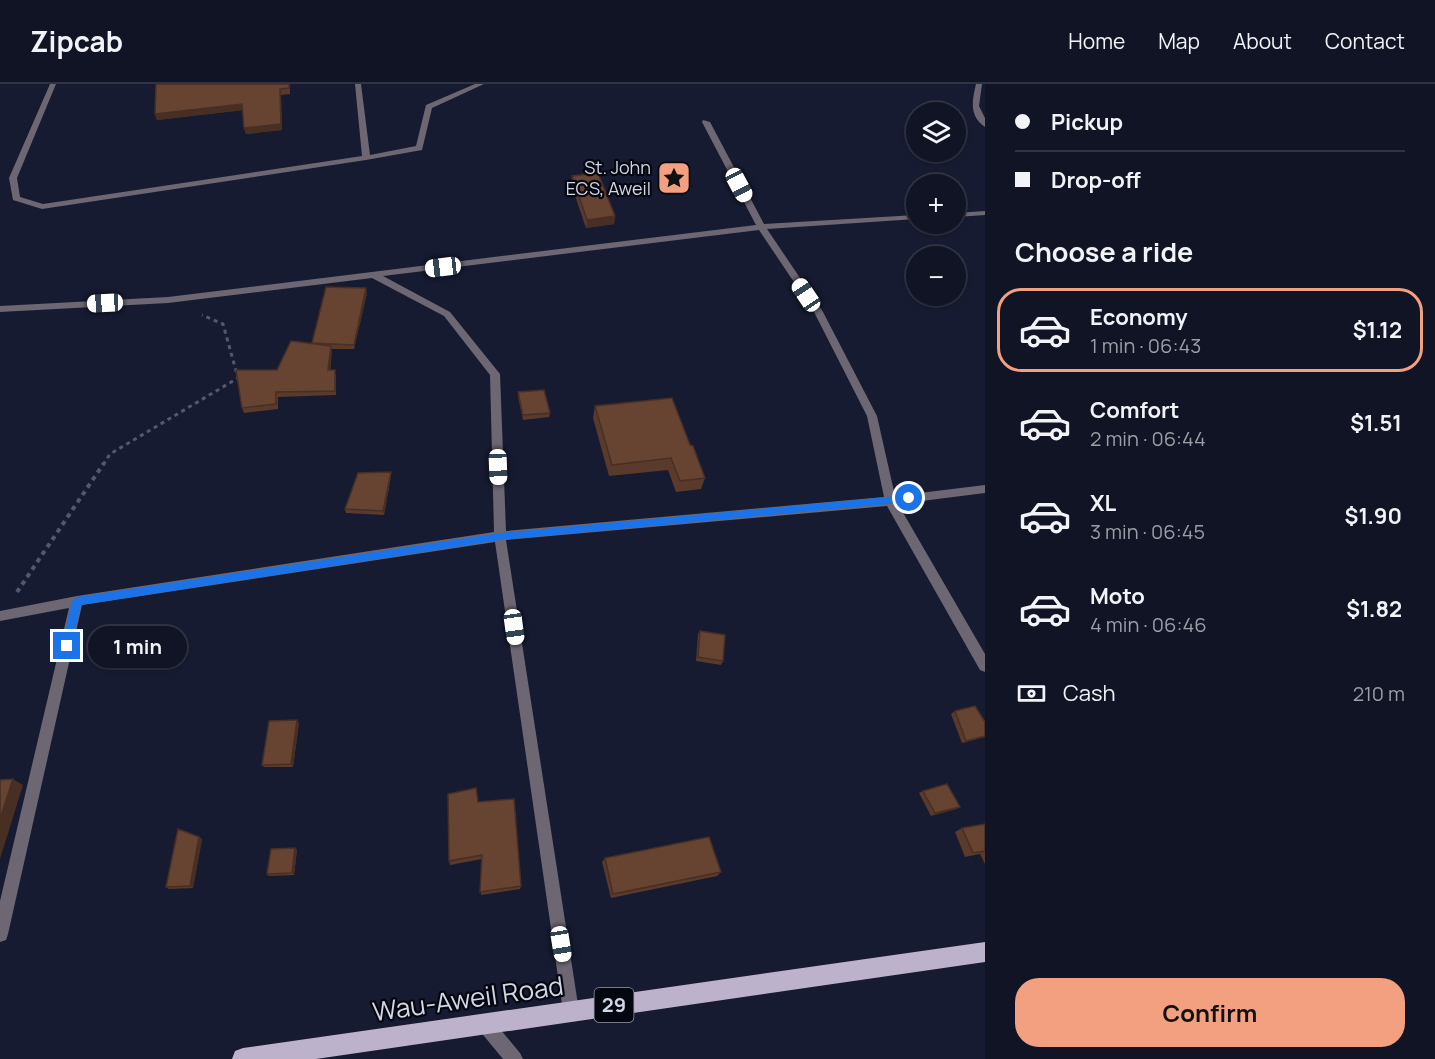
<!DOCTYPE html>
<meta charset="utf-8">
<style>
body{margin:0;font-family:Manrope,sans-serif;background:#1e2132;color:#f1f3f6;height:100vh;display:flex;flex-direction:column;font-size:22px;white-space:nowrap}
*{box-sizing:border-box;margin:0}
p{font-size:20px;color:#9c9ea7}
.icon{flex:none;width:33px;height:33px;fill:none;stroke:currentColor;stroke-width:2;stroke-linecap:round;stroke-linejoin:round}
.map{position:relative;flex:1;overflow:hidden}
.panel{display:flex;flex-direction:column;background:#111425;width:450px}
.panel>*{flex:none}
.guide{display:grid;align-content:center;height:132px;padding:0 30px;background:#111425}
.controls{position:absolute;left:906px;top:18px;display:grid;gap:12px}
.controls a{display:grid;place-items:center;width:60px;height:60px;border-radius:50%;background:#111425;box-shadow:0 2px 4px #0004,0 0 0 2px #303342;font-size:30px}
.end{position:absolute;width:27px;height:27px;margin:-14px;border:8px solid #1a73e8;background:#fff;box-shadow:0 0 0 3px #fff}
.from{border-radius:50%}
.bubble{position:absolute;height:42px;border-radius:21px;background:#111425;box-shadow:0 2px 4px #0004,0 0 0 2px #303342;font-size:20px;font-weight:700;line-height:42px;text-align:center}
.car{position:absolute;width:18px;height:36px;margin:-18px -9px;border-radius:8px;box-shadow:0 0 4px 2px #0007;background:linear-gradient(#fff 24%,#345 0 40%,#fff 0 76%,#345 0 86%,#fff 0)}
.guide b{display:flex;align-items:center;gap:21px;height:57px;font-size:22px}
.guide b+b{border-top:2px solid #303342}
.guide i{width:15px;height:15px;background:#f1f3f6}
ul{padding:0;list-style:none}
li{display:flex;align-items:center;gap:18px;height:84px;margin:0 12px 9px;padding:0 18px;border:3px solid transparent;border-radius:24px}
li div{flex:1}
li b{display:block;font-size:22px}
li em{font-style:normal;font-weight:700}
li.on{border-color:#f2a080}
li>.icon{width:54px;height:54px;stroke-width:1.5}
h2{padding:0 30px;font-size:27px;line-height:72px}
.pay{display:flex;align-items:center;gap:15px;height:66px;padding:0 30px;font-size:22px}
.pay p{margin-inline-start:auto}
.primary-button{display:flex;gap:12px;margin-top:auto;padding:12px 30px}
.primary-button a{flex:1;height:69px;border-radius:24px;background:#f2a080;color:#111;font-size:24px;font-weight:700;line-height:69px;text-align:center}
header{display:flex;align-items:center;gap:36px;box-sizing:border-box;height:84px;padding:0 30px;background:#111425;border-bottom:2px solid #303342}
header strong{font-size:28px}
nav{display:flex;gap:33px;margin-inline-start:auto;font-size:21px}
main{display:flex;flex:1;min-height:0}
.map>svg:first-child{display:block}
</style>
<header>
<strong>Zipcab</strong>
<nav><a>Home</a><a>Map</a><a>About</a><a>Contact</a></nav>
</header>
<main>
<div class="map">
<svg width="985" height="975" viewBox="0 0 985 975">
<rect width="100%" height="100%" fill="#171b31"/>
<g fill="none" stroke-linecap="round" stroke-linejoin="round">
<!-- path-far1 -->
<path stroke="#54586b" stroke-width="3" stroke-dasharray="4 4" stroke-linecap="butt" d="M 103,381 L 110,370 L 238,294 L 223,240 L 202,231"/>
<!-- path -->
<path stroke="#54586b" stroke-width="4" stroke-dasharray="4.5 4.5" stroke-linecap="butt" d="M 17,508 L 104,379"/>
<!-- minor -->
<path fill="#6c6773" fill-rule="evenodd" d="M 50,0 L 56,0 L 17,94 L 20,113 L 43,120 L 362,72 L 355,0 L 361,0 L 370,71 L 416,62 L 426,21 L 475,0 L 484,0 L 432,24 L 422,66 L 366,76 L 42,125 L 13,116 L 9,94 Z
M 976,0 L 982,0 L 979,22 L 985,34 L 985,43 C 969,32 972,17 976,0 Z
M 703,36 L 710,38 L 764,140 L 916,131 L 916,135 L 767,145 L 823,228 L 877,332 L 895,412 L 985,401 L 985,409 L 898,420 L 985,570 L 985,588 L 980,586 L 887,422 L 506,456 L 579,927 L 577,933 L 571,935 L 565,933 L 563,927 L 495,458 L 82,521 L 8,850 L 6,856 L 0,858 L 0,817 L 69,524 L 0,537 L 0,527 L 77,512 L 494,448 L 490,291 L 444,232 L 372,194 L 168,219 L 0,228 L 0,222 L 168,213 L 756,141 L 702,38 ZM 759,146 L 814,228 L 867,332 L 884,413 L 506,447 L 500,290 L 450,228 L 383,192 Z
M 985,127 L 985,131 L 956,133 L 956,129 Z
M 485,932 L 491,934 L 520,969 L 523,975 L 503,975 L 479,946 L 477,940 L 479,934 Z"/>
<!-- primary -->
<path fill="#bdb2cb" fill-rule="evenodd" d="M 985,858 L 985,878 L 316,975 L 232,975 L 235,967 L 243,964 Z"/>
</g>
<!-- wall -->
<path fill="#593a2b" d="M 290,0 L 290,10 L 281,11 L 282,46 L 246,50 L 244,44 L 243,26 L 157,36 L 155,30 Z
M 572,92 L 615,132 L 614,140 L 586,144 L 571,100 Z
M 367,209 L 354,265 L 332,265 L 330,286 L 336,291 L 336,311 L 278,313 L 278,325 L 244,329 L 242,324 L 277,286 L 312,260 Z
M 518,308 L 550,329 L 549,333 L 523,336 L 518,313 Z
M 595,322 L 690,361 L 705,394 L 701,405 L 676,408 L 668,386 L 609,392 L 593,334 Z
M 391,388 L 391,392 L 384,431 L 346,429 L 345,425 Z
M 700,547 L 723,577 L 721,581 L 696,577 L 698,550 Z
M 955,627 L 985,638 L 985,653 L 962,659 L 951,630 Z
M 299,639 L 293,683 L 264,683 L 262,681 Z
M 923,707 L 960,723 L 956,725 L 931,732 L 919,709 Z
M 478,718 L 521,802 L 520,805 L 481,811 L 482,775 L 450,781 L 449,777 Z
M 985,740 L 985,780 L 980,770 L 965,773 L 955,748 L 962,744 Z
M 199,753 L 202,755 L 193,804 L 169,805 L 166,803 Z
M 295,764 L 297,766 L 294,791 L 269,792 L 267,790 Z
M 605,774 L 721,788 L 717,792 L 611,814 L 602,778 Z"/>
<!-- shaded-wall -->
<path fill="#482f23" d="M 280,5 L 281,11 L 282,46 L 246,50 L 244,44 Z
M 242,20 L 244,26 L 157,36 L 155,30 Z
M 615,132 L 614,140 L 586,144 L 587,136 Z
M 366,204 L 367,209 L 354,265 L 354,261 Z
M 331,262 L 332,266 L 330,291 L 328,286 Z
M 391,388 L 391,392 L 384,431 L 383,427 Z
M 297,636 L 299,639 L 293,683 L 291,680 Z
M 985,652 L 985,653 L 962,659 L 966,657 Z
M 13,695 L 23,701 L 0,775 L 0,735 Z
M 960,723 L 956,725 L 931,732 L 935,729 Z
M 199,753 L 202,755 L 193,804 L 190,802 Z
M 295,764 L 297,766 L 294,791 L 292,789 Z"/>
<!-- building -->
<path fill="#674332" stroke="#482f23" stroke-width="1.5" d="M 156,0 L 289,0 L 289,4 L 280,5 L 281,40 L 244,44 L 242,20 L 155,30 Z
M 598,89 L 615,132 L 587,136 L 572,92 Z
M 326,203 L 366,204 L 354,261 L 312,259 Z
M 291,257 L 331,262 L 328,286 L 335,286 L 335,307 L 276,308 L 276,320 L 242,324 L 236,286 L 277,286 Z
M 544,306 L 550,329 L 523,331 L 518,308 Z
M 672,314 L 690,361 L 693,362 L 705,394 L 680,397 L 671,374 L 612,381 L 595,322 Z
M 391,388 L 383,427 L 345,425 L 358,389 Z
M 700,547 L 725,551 L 723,577 L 698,573 Z
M 975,622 L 985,638 L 985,652 L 966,657 L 955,627 Z
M 297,636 L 291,680 L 262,681 L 269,637 Z
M 13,695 L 0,735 L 0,696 Z
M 947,700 L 960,723 L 935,729 L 923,707 Z
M 476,704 L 478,718 L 514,715 L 521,802 L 480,808 L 482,771 L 449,777 L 448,710 Z
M 985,740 L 985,767 L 973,769 L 962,744 Z
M 178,745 L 199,753 L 190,802 L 166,803 Z
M 709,753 L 721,788 L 613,810 L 605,774 Z
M 295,764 L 292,789 L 267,790 L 271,765 Z"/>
<!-- route -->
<path fill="#1a73e8" d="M 909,411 L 913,414 L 909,418 L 500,456 L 81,521 L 70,565 L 63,565 L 62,562 L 72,517 L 77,513 L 500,449 Z"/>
<!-- icons -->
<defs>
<g id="sight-square" transform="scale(1.725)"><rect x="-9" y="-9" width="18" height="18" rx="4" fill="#f2a080" stroke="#050710"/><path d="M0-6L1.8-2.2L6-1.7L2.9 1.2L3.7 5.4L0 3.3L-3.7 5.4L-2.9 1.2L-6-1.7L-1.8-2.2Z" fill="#111"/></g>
</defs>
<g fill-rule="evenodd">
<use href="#sight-square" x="674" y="94"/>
</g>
<g text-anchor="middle" stroke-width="4.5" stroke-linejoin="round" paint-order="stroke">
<!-- far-poi labels -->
<g font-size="18" fill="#d2d6e5" stroke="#050710" text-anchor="end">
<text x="651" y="90">St. John<tspan x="651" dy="21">ECS, Aweil</tspan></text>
</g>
<!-- shield labels -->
<rect fill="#050710" stroke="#9498a5" stroke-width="1.5" x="594.5" y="904" width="39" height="34" rx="4.5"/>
<g font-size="20" font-weight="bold" fill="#d2d6e5">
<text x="614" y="928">29</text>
</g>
<!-- near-street labels -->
<g font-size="26" fill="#d2d6e5" stroke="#050710">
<text transform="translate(468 915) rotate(-8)" y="9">Wau-Aweil Road</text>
</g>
</g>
</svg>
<div class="controls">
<a><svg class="icon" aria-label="layers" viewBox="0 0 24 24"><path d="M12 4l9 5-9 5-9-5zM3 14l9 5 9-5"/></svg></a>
<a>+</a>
<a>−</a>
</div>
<i class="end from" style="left:909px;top:414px"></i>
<i class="end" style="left:67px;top:562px"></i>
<div class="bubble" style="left:88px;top:542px;width:99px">1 min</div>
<i class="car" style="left:739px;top:101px;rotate:152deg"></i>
<i class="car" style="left:443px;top:183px;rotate:263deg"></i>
<i class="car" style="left:806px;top:211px;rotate:326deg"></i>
<i class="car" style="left:105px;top:219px;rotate:267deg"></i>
<i class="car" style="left:498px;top:383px;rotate:178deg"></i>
<i class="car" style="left:514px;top:543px;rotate:172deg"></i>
<i class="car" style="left:561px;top:860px;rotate:171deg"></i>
</div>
<section class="panel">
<div class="guide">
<b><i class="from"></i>Pickup</b>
<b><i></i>Drop-off</b>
</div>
<h2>Choose a ride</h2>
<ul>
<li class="on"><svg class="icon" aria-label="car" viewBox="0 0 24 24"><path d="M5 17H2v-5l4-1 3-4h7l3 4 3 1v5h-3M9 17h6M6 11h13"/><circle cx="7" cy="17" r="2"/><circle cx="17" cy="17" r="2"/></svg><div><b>Economy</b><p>1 min · 06:43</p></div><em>$1.12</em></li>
<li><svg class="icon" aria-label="car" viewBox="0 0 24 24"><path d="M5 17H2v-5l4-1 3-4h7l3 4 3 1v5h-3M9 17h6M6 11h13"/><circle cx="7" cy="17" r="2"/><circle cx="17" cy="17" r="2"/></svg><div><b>Comfort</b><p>2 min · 06:44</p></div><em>$1.51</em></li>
<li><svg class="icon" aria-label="car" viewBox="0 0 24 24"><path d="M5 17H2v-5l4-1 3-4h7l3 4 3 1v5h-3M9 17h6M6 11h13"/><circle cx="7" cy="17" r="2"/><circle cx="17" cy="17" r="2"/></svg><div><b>XL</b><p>3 min · 06:45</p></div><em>$1.90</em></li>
<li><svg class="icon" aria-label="car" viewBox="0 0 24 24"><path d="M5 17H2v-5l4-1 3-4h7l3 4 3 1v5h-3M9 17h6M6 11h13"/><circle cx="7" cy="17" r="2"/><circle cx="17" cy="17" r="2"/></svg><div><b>Moto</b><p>4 min · 06:46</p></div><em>$1.82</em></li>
</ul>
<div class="pay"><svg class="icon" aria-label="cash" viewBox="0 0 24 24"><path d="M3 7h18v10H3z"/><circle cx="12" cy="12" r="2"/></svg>Cash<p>210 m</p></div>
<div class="primary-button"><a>Confirm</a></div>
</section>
</main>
